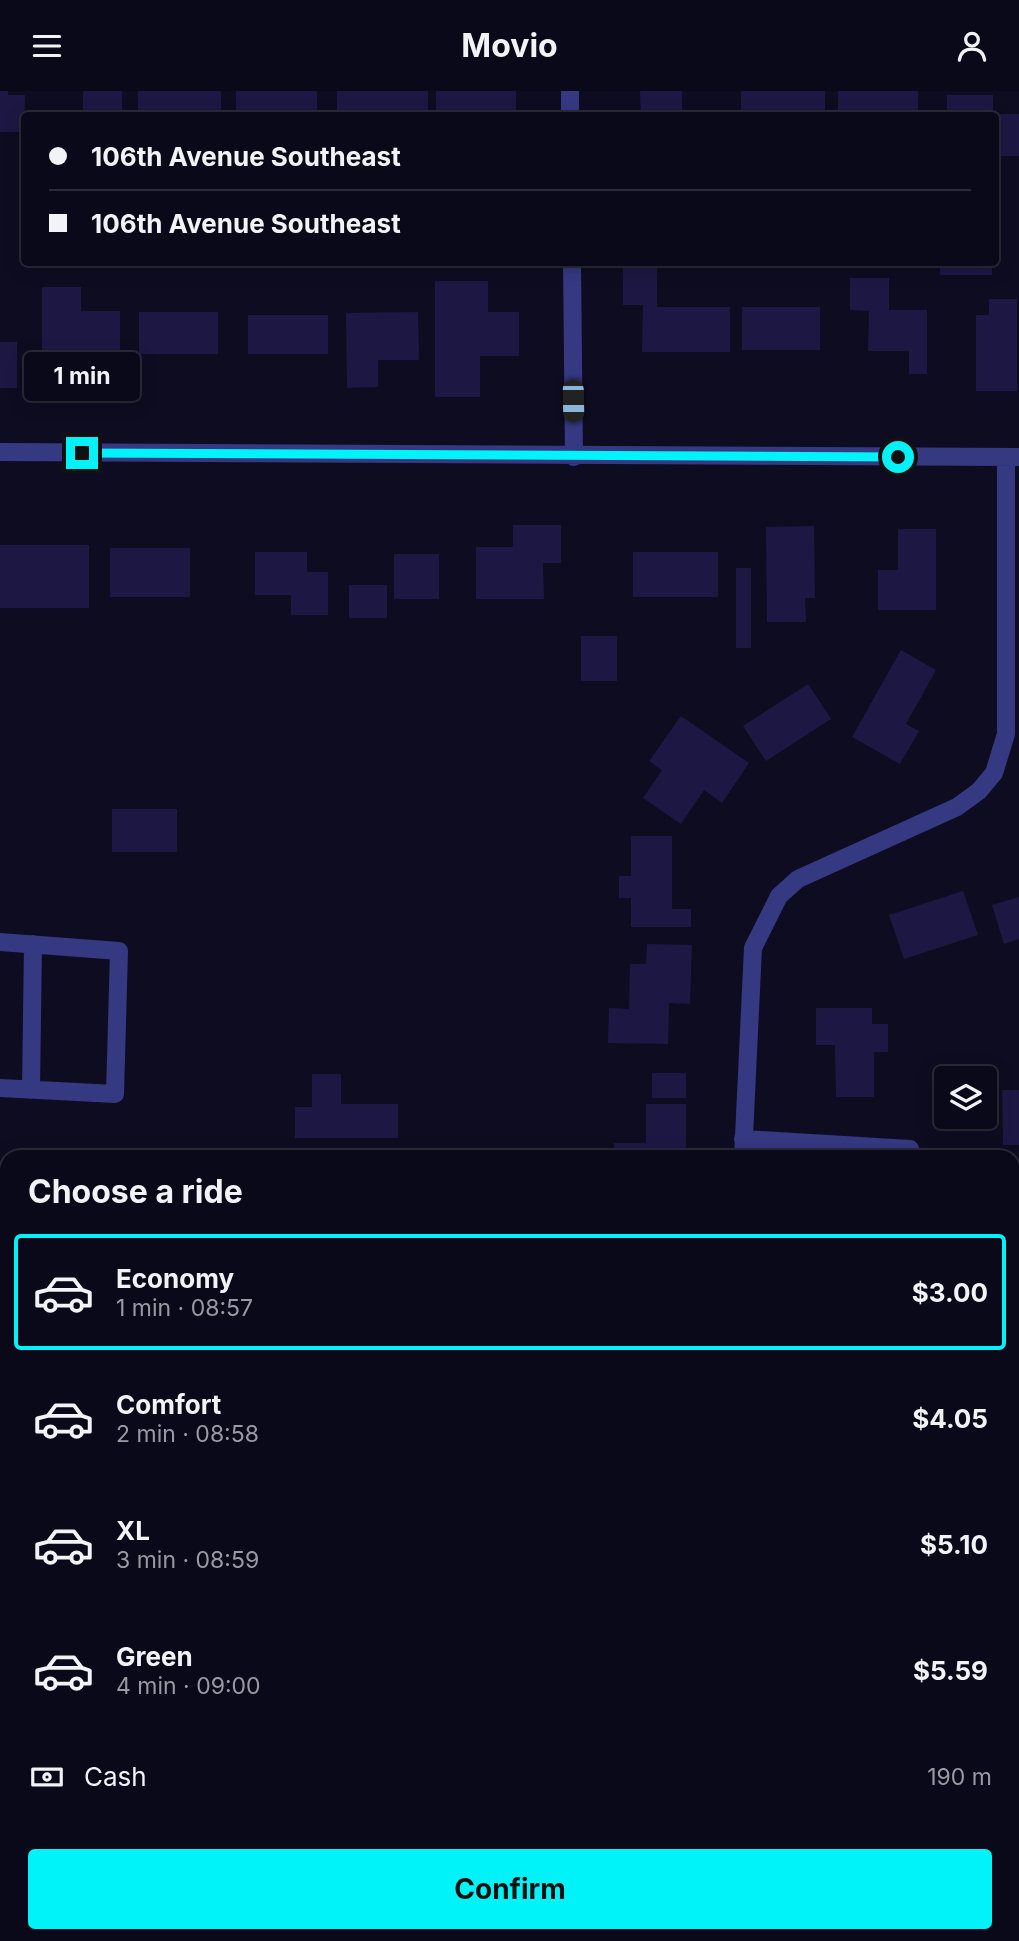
<!DOCTYPE html>
<meta charset="utf-8">
<style>
body{margin:0;font-family:Inter,sans-serif;background:#181726;color:#f1f3f6;height:100vh;display:flex;flex-direction:column;font-size:26px;white-space:nowrap}
*{box-sizing:border-box;margin:0}
p{font-size:23px;color:#999aa2}
.icon{flex:none;width:38px;height:38px;fill:none;stroke:currentColor;stroke-width:2;stroke-linecap:round;stroke-linejoin:round}
.map{position:relative;flex:1;overflow:hidden}
.sheet{position:absolute;left:0px;top:1059px;width:1020px;height:793px;display:flex;flex-direction:column;background:#0a0919;border-radius:21px 21px 0 0;box-shadow:0 4px 18px #0003,0 0 0 2px #2a2a38}
.sheet>*{flex:none}
.hud{position:absolute;left:21px;top:21px;width:978px;height:154px;border-radius:7px;box-shadow:0 4px 18px #0003,0 0 0 2px #2a2a38;display:grid;align-content:center;height:154px;padding:0 28px;background:#0a0919}
.buttons{position:absolute;left:934px;top:975px;display:grid;gap:14px}
.buttons a{display:grid;place-items:center;width:63px;height:63px;border-radius:7px;background:#0a0919;box-shadow:0 4px 18px #0003,0 0 0 2px #2a2a38;font-size:35px}
.end{position:absolute;width:32px;height:32px;margin:-16px;border:9px solid #00f3f8;background:#111;box-shadow:0 0 0 4px #111}
.from{border-radius:50%}
.bubble{position:absolute;height:49px;border-radius:7px;background:#0a0919;box-shadow:0 4px 18px #0003,0 0 0 2px #2a2a38;font-size:23px;font-weight:700;line-height:49px;text-align:center}
.car{position:absolute;width:21px;height:42px;margin:-21px -10px;border-radius:9px;box-shadow:0 0 5px 2px #0007;background:linear-gradient(#222 24%,#8ab4d8 0 40%,#222 0 76%,#8ab4d8 0 86%,#222 0)}
.hud b{display:flex;align-items:center;gap:24px;height:66px;font-size:26px}
.hud b+b{border-top:2px solid #2a2a38}
.hud i{width:18px;height:18px;background:#f1f3f6}
ul{padding:0;list-style:none}
li{display:flex;align-items:center;gap:21px;height:116px;margin:0 14px 10px;padding:0 14px;border:4px solid transparent;border-radius:7px}
li div{flex:1}
li b{display:block;font-size:26px}
li em{font-style:normal;font-weight:700}
li.on{border-color:#00f3f8}
li>.icon{width:63px;height:63px;stroke-width:1.5}
h2{padding:0 28px;font-size:32px;line-height:84px}
.pay{display:flex;align-items:center;gap:18px;height:77px;padding:0 28px;font-size:26px}
.pay p{margin-inline-start:auto}
.cta{display:flex;gap:14px;margin-top:auto;padding:14px 28px}
.cta a{flex:1;height:80px;border-radius:7px;background:#00f3f8;color:#111;font-size:28px;font-weight:700;line-height:80px;text-align:center}
header{display:flex;justify-content:space-between;align-items:center;height:91px;padding:0 28px;background:#0a0919;font-size:32px;font-weight:700}
.map>svg:first-child{display:block}
</style>
<header><svg class="icon" aria-label="menu" viewBox="0 0 24 24"><path d="M4 6h16M4 12h16M4 18h16"/></svg>Movio<svg class="icon" aria-label="person" viewBox="0 0 24 24"><circle cx="12" cy="8" r="4"/><path d="M4 21q1-7 8-7t8 7"/></svg></header>
<div class="map">
<svg width="1019" height="1850" viewBox="0 0 1019 1850">
<rect width="100%" height="100%" fill="#0e0c21"/>
<!-- building -->
<path fill="#1d1843" d="M 0,0 L 8,0 L 8,4 L 25,4 L 24,41 L 0,41 Z
M 83,0 L 122,0 L 122,24 L 83,24 Z
M 138,0 L 221,0 L 221,24 L 138,24 Z
M 236,0 L 317,0 L 317,24 L 236,24 Z
M 337,0 L 428,0 L 428,24 L 337,24 Z
M 436,0 L 516,0 L 516,24 L 436,24 Z
M 640,0 L 682,0 L 682,21 L 701,21 L 701,24 L 641,24 Z
M 741,0 L 825,0 L 825,24 L 741,24 Z
M 838,0 L 918,0 L 918,24 L 838,24 Z
M 947,4 L 993,4 L 993,24 L 947,24 Z
M 996,23 L 1019,23 L 1019,65 L 996,65 Z
M 940,172 L 992,172 L 992,184 L 940,184 Z
M 623,175 L 657,175 L 657,216 L 730,216 L 730,261 L 642,261 L 643,214 L 623,214 Z
M 850,187 L 889,187 L 889,219 L 927,219 L 927,283 L 909,283 L 909,260 L 868,260 L 869,220 L 850,219 Z
M 435,190 L 488,190 L 488,221 L 519,221 L 519,265 L 480,265 L 480,306 L 435,306 Z
M 42,196 L 81,196 L 81,220 L 120,220 L 120,265 L 42,265 Z
M 989,208 L 1017,208 L 1017,300 L 976,300 L 976,224 L 989,224 Z
M 742,216 L 820,216 L 820,259 L 742,259 Z
M 139,221 L 218,221 L 218,263 L 139,263 Z
M 418,221 L 419,269 L 378,269 L 378,296 L 347,297 L 346,222 Z
M 248,224 L 328,224 L 328,263 L 248,263 Z
M 0,251 L 17,251 L 17,297 L 0,297 Z
M 513,434 L 561,434 L 561,472 L 543,472 L 544,508 L 476,508 L 476,456 L 513,456 Z
M 814,435 L 815,507 L 805,507 L 806,531 L 767,531 L 766,436 Z
M 898,438 L 936,438 L 936,519 L 878,519 L 878,479 L 898,479 Z
M 0,454 L 89,454 L 89,517 L 0,517 Z
M 110,457 L 190,457 L 190,506 L 110,506 Z
M 255,461 L 307,461 L 307,481 L 328,481 L 328,524 L 291,524 L 291,504 L 255,504 Z
M 633,461 L 718,461 L 718,506 L 633,506 Z
M 394,463 L 439,463 L 439,508 L 394,508 Z
M 736,477 L 751,477 L 751,557 L 736,557 Z
M 349,494 L 387,494 L 387,527 L 349,527 Z
M 581,545 L 617,545 L 617,590 L 581,590 Z
M 901,559 L 936,579 L 906,633 L 919,640 L 900,673 L 852,646 Z
M 808,593 L 831,628 L 766,670 L 743,635 Z
M 681,625 L 749,672 L 722,712 L 704,699 L 681,733 L 643,707 L 662,679 L 649,670 Z
M 112,718 L 177,718 L 177,761 L 112,761 Z
M 631,745 L 672,745 L 672,818 L 691,818 L 691,836 L 631,836 L 631,807 L 619,807 L 619,785 L 631,785 Z
M 963,800 L 978,844 L 904,868 L 889,824 Z
M 1019,806 L 1019,848 L 1004,853 L 992,814 Z
M 647,853 L 692,854 L 690,913 L 669,912 L 668,953 L 608,952 L 609,917 L 629,918 L 630,873 L 646,873 Z
M 816,917 L 872,917 L 872,933 L 888,933 L 888,961 L 874,961 L 874,1006 L 836,1006 L 835,954 L 816,954 Z
M 652,982 L 686,982 L 686,1007 L 652,1007 Z
M 312,983 L 341,983 L 341,1013 L 398,1013 L 398,1047 L 295,1047 L 295,1016 L 312,1016 Z
M 1002,999 L 1019,999 L 1019,1054 L 1003,1054 Z
M 646,1013 L 686,1013 L 686,1066 L 614,1066 L 614,1052 L 646,1052 Z
M 0,1446 L 7,1446 L 7,1475 L 0,1475 Z
M 0,1670 L 7,1670 L 7,1766 L 0,1766 Z
M 1013,1721 L 1019,1721 L 1019,1786 L 1016,1777 L 1013,1777 Z
M 0,1790 L 7,1790 L 7,1829 L 0,1829 Z
M 486,1844 L 546,1844 L 546,1850 L 487,1850 Z
M 690,1844 L 744,1844 L 744,1850 L 689,1850 Z"/>
<g fill="none" stroke-linecap="round" stroke-linejoin="round">
<!-- minor -->
<path stroke="#353982" stroke-width="18" d="M 570,0 L 570,24
M 572,172 L 574,366
M 0,361 L 1019,366
M 0,851 L 119,860 L 115,1003 L 0,997
M 31,999 L 33,853
M 743,1048 L 910,1058
M 743,1066 L 753,857 L 779,805 L 798,788 L 957,716 L 979,700 L 994,682 L 1006,643 L 1006,366"/>
</g>
<g fill="none" stroke-linecap="round" stroke-linejoin="round">
<!-- route -->
<path stroke="#00f3f8" stroke-width="9" d="M 82,362 L 898,366"/>
</g>
</svg>
<div class="buttons">
<a><svg class="icon" aria-label="layers" viewBox="0 0 24 24"><path d="M12 4l9 5-9 5-9-5zM3 14l9 5 9-5"/></svg></a>
</div>
<i class="end from" style="left:898px;top:366px"></i>
<i class="end" style="left:82px;top:362px"></i>
<div class="bubble" style="left:24px;top:261px;width:116px">1 min</div>
<i class="car" style="left:573px;top:310px;rotate:179deg"></i>
<div class="hud">
<b><i class="from"></i>106th Avenue Southeast</b>
<b><i></i>106th Avenue Southeast</b>
</div>
<section class="sheet">
<h2>Choose a ride</h2>
<ul>
<li class="on"><svg class="icon" aria-label="car" viewBox="0 0 24 24"><path d="M5 17H2v-5l4-1 3-4h7l3 4 3 1v5h-3M9 17h6M6 11h13"/><circle cx="7" cy="17" r="2"/><circle cx="17" cy="17" r="2"/></svg><div><b>Economy</b><p>1 min · 08:57</p></div><em>$3.00</em></li>
<li><svg class="icon" aria-label="car" viewBox="0 0 24 24"><path d="M5 17H2v-5l4-1 3-4h7l3 4 3 1v5h-3M9 17h6M6 11h13"/><circle cx="7" cy="17" r="2"/><circle cx="17" cy="17" r="2"/></svg><div><b>Comfort</b><p>2 min · 08:58</p></div><em>$4.05</em></li>
<li><svg class="icon" aria-label="car" viewBox="0 0 24 24"><path d="M5 17H2v-5l4-1 3-4h7l3 4 3 1v5h-3M9 17h6M6 11h13"/><circle cx="7" cy="17" r="2"/><circle cx="17" cy="17" r="2"/></svg><div><b>XL</b><p>3 min · 08:59</p></div><em>$5.10</em></li>
<li><svg class="icon" aria-label="car" viewBox="0 0 24 24"><path d="M5 17H2v-5l4-1 3-4h7l3 4 3 1v5h-3M9 17h6M6 11h13"/><circle cx="7" cy="17" r="2"/><circle cx="17" cy="17" r="2"/></svg><div><b>Green</b><p>4 min · 09:00</p></div><em>$5.59</em></li>
</ul>
<div class="pay"><svg class="icon" aria-label="cash" viewBox="0 0 24 24"><path d="M3 7h18v10H3z"/><circle cx="12" cy="12" r="2"/></svg>Cash<p>190 m</p></div>
<div class="cta"><a>Confirm</a></div>
</section>
</div>
